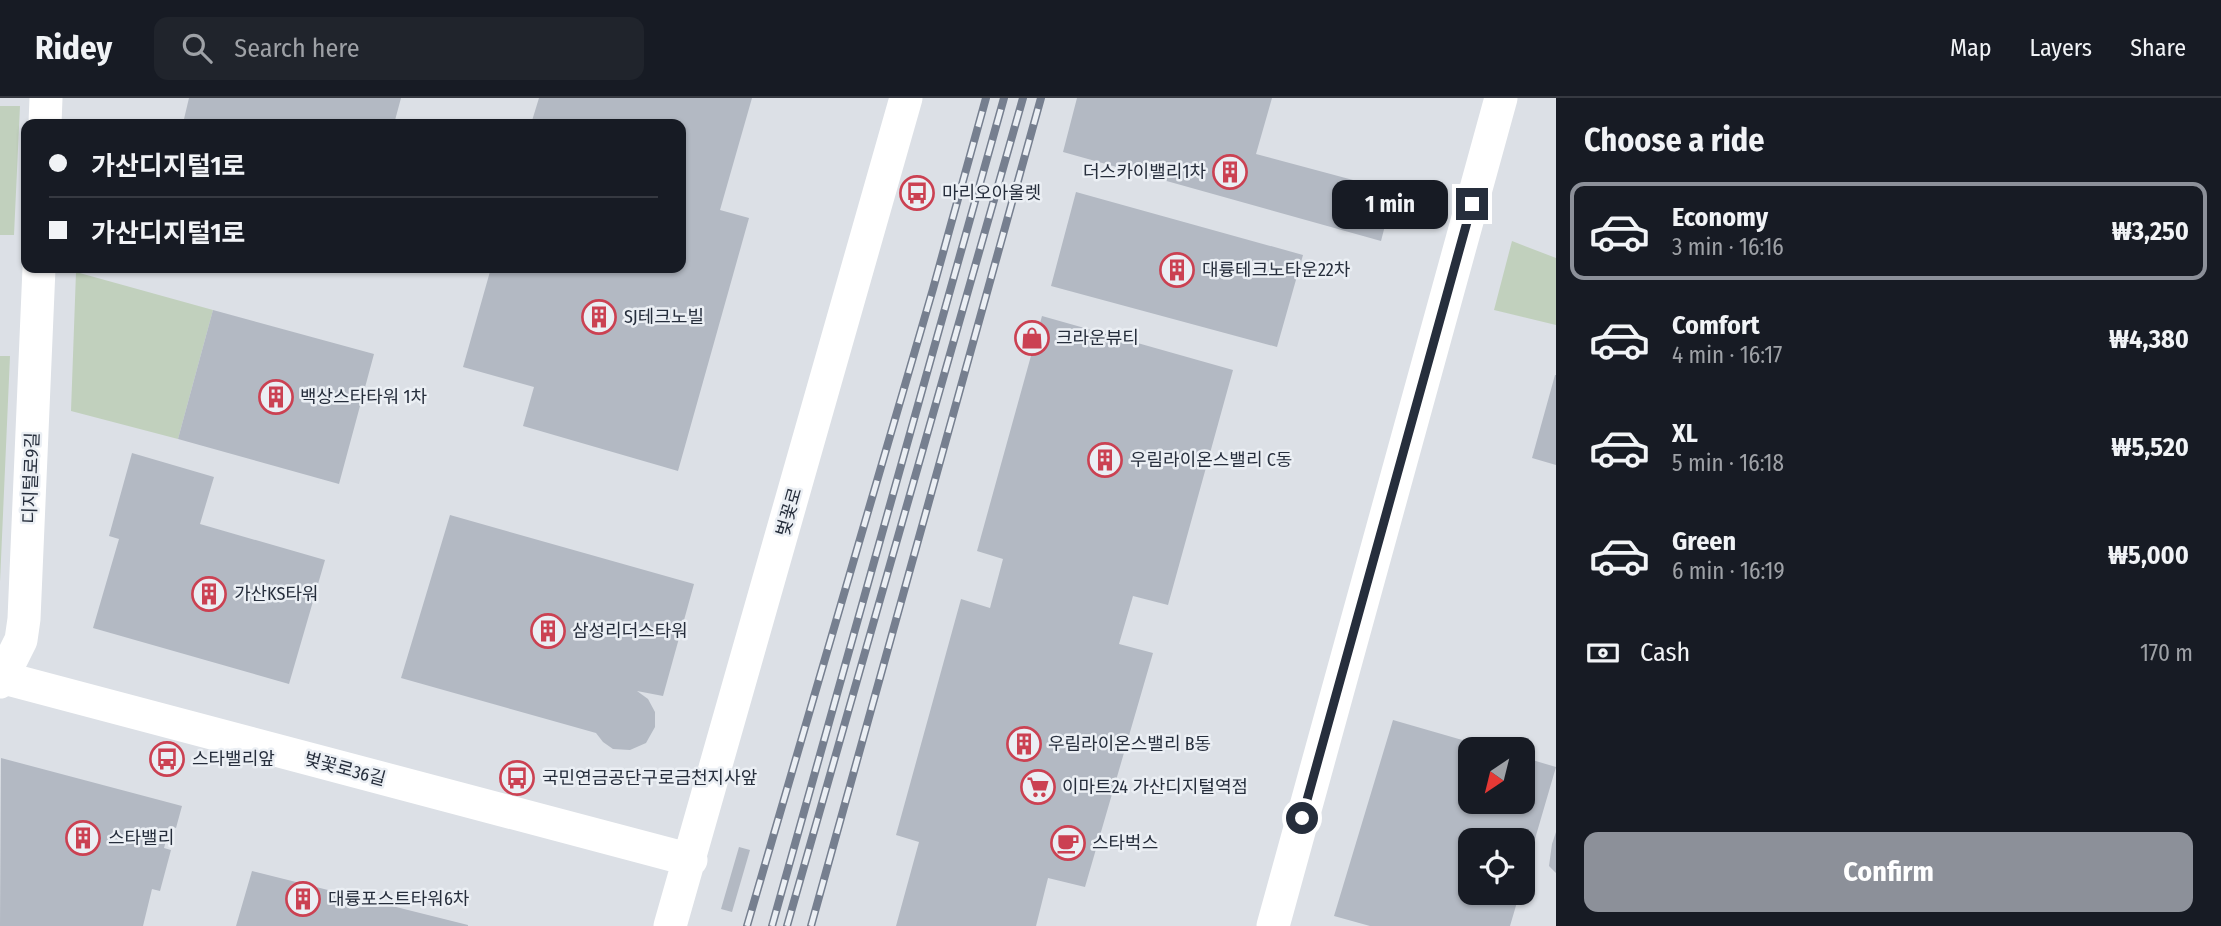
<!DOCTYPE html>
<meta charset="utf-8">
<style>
body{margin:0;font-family:"Fira Sans Condensed","Noto Sans KR",sans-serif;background:#20242c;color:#f1f3f6;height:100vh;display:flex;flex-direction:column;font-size:26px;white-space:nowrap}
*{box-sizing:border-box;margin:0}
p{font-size:23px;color:#9ea1a6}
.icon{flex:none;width:38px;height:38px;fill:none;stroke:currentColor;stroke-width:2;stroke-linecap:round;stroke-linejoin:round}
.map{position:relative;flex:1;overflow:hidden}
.sheet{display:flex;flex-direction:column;background:#171b24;width:665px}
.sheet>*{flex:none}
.hud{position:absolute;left:21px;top:21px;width:665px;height:154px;border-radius:14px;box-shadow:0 2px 5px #0004;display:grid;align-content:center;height:154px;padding:0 28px;background:#171b24}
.needle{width:46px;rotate:215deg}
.tools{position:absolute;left:1458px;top:639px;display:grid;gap:14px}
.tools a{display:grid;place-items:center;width:77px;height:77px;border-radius:14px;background:#171b24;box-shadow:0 2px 5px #0004;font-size:35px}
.end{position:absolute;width:32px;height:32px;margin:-16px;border:9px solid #262e3c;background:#fff;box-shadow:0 0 0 4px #fff}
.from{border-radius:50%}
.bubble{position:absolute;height:49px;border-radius:14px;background:#171b24;box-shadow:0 2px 5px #0004;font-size:23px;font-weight:700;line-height:49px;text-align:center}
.hud b{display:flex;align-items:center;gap:24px;height:66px;font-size:26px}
.hud b+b{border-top:2px solid #363941}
.hud i{width:18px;height:18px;background:#f1f3f6}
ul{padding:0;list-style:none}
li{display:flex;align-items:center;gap:21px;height:98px;margin:0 14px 10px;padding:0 14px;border:4px solid transparent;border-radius:14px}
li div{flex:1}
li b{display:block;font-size:26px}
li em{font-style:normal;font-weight:700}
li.selected{border-color:#8c9099}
li>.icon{width:63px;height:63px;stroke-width:1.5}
h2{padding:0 28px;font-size:32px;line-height:84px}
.pay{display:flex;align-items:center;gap:18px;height:77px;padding:0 28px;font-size:26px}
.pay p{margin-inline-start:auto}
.action{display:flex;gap:14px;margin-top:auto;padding:14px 28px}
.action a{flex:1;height:80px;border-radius:14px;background:#8c9099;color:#fff;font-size:28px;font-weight:700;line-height:80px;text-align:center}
header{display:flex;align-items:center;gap:42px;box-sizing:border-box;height:98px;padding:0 35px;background:#171b24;border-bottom:2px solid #363941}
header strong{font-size:33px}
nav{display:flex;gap:38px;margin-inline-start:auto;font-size:24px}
.search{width:490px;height:63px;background:#20242c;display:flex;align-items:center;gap:18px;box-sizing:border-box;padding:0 24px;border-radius:14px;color:#9ea1a6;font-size:26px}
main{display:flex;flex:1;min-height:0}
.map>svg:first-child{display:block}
</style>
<header>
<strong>Ridey</strong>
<div class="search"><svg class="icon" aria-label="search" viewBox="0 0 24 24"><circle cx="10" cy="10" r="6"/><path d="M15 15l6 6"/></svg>Search here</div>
<nav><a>Map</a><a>Layers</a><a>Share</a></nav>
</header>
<main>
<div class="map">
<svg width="1556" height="828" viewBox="0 0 1556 828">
<rect width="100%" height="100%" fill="#dce0e6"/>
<!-- green -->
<path fill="#c1d0bd" d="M 0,8 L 20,8 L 14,137 L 0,137 Z
M 1512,143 L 1556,160 L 1556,227 L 1494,212 Z
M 76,174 L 213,212 L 178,341 L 71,313 Z
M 0,258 L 10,258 L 0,484 Z"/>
<!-- building -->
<path fill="#b3b9c3" d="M 189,0 L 401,0 L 394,26 L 275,26 L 261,22 L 260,26 L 203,26 L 184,21 Z
M 539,0 L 752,0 L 720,112 L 749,120 L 678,373 L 523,328 L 534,289 L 463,269 L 491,170 L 681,170 L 681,26 L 531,26 Z
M 1077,0 L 1272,0 L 1256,56 L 1394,93 L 1381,143 L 1063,54 Z
M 1076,94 L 1303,157 L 1277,249 L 1051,188 Z
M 213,212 L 374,256 L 339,386 L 178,341 Z
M 1042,218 L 1233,272 L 1168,507 L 1133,498 L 1119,546 L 1153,555 L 1085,789 L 1048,780 L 1036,828 L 896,828 L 919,744 L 896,737 L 961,501 L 990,510 L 1003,461 L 977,453 Z
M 1555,277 L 1556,277 L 1556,367 L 1532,360 Z
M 132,355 L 214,379 L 200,426 L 325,462 L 289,586 L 93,530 L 119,441 L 109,438 Z
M 450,417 L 694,486 L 663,598 L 637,593 L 648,601 L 655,614 L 655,629 L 646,645 L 630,652 L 613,651 L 603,644 L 596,635 L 401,580 Z
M 1393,622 L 1490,650 L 1470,651 L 1470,704 L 1522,704 L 1522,659 L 1556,669 L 1523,782 L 1522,742 L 1470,742 L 1470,794 L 1520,794 L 1510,828 L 1370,828 L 1334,818 Z
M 1,660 L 182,708 L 176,730 L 170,728 L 164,750 L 171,752 L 160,793 L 152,791 L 143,828 L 0,828 Z
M 1556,734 L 1556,775 L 1549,768 L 1552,746 Z
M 739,749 L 750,752 L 732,814 L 721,811 Z
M 252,773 L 468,827 L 468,828 L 236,828 Z"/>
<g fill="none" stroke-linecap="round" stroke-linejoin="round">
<!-- secondary -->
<path stroke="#fff" stroke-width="33" d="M 45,26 L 46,0
M 0,579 L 691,762
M 0,584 L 21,542 L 24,521 L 39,170
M 670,828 L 906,0
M 1273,828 L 1501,0"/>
<!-- rail casing -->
<g stroke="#767f8f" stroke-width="8">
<path id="rail" d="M 747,828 L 933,191 L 986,0
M 772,828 L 1004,0
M 787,828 L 1023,0
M 811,828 L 1041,0"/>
</g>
<!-- rail -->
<use href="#rail" stroke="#ebeff4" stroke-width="5" stroke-dasharray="16" stroke-linecap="butt"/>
</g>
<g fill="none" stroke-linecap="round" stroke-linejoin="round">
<!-- route -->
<path stroke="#262e3c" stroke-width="9" d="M 1302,720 L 1472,106"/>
</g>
<!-- icons -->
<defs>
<g id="building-ring" transform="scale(1.75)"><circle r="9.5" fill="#ebeff4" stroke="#cb4152" stroke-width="1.5"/><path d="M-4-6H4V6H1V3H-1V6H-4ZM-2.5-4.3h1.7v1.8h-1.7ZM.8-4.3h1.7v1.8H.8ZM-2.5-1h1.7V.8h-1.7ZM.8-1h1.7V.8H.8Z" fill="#cb4152"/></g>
<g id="bus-ring" transform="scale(1.75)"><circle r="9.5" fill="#ebeff4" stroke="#cb4152" stroke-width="1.5"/><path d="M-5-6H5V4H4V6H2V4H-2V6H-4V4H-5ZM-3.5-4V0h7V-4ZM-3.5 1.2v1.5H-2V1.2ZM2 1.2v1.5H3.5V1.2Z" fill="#cb4152"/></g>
<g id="shop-ring" transform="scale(1.75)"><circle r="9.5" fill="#ebeff4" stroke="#cb4152" stroke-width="1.5"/><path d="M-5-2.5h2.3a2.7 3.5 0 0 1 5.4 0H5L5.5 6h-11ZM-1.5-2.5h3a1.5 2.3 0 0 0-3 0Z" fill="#cb4152"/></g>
<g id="supermarket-ring" transform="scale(1.75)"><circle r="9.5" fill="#ebeff4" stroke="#cb4152" stroke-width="1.5"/><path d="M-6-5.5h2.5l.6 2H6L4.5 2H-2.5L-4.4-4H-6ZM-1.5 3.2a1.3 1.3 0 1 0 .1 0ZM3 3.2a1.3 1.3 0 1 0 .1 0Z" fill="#cb4152"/></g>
<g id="cafe-ring" transform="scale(1.75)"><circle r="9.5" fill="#ebeff4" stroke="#cb4152" stroke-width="1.5"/><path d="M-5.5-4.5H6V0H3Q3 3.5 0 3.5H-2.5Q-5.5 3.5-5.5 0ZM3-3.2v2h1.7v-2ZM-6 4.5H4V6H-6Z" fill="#cb4152"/></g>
</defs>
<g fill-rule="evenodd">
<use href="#building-ring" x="1230" y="74"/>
<use href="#bus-ring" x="917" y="95"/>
<use href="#building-ring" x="1177" y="172"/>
<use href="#building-ring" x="599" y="219"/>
<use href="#shop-ring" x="1032" y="240"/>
<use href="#building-ring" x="276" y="299"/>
<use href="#building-ring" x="1105" y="362"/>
<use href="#building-ring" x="209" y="496"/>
<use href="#building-ring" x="548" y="533"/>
<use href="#building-ring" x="1024" y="646"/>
<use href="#bus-ring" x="167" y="661"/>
<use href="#bus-ring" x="517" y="680"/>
<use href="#supermarket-ring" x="1038" y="689"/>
<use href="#building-ring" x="83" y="740"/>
<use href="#cafe-ring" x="1068" y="745"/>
<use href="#building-ring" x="303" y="801"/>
</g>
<g text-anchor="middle" stroke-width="5" stroke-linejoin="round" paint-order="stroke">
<!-- poi labels -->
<g font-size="18" fill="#262e3c" stroke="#ebeff4" text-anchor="start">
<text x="1206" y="80" text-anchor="end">더스카이밸리1차</text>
<text x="942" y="101">마리오아울렛</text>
<text x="1202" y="178">대륭테크노타운22차</text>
<text x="624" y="225">SJ테크노빌</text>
<text x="1056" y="246">크라운뷰티</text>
<text x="300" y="305">백상스타타워 1차</text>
<text x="1130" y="368">우림라이온스밸리 C동</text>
<text x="234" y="502">가산KS타워</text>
<text x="572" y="539">삼성리더스타워</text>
<text x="1048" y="652">우림라이온스밸리 B동</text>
<text x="192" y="667">스타밸리앞</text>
<text x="542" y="686">국민연금공단구로금천지사앞</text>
<text x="1062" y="695">이마트24 가산디지털역점</text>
<text x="108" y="746">스타밸리</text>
<text x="1092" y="751">스타벅스</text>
<text x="328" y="807">대륭포스트타워6차</text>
</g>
<!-- street labels -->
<g font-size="18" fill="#262e3c" stroke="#ebeff4">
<text transform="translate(31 380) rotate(-88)" y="6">디지털로9길</text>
<text transform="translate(789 414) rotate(-74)" y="6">벚꽃로</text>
<text transform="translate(345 671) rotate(15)" y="6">벚꽃로36길</text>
</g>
</g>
</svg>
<div class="tools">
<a><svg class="needle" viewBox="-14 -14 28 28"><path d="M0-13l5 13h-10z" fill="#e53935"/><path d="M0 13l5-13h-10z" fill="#9ea1a6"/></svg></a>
<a><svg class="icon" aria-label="locate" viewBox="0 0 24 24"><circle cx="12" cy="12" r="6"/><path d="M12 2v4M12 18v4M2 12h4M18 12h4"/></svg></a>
</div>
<i class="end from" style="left:1302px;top:720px"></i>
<i class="end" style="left:1472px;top:106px"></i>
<div class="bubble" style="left:1332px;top:82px;width:116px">1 min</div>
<div class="hud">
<b><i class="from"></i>가산디지털1로</b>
<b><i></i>가산디지털1로</b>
</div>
</div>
<section class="sheet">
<h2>Choose a ride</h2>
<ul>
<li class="selected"><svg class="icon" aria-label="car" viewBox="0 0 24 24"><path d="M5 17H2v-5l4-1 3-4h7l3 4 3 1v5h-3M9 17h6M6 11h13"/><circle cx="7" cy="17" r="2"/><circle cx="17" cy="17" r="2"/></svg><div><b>Economy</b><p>3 min · 16:16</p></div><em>₩3,250</em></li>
<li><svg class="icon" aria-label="car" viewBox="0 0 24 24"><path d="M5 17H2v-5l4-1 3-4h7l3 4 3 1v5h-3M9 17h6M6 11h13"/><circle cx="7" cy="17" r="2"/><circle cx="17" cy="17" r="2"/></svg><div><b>Comfort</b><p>4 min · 16:17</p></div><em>₩4,380</em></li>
<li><svg class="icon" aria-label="car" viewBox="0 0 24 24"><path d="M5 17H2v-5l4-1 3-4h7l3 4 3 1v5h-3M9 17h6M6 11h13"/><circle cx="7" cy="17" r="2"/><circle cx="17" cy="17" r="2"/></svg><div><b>XL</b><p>5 min · 16:18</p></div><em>₩5,520</em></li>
<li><svg class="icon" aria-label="car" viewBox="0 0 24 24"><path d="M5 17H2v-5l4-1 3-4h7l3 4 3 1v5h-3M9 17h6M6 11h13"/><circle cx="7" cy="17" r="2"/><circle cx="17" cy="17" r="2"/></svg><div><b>Green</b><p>6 min · 16:19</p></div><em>₩5,000</em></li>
</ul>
<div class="pay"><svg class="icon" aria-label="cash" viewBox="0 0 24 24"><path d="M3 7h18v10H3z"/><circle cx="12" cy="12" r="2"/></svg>Cash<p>170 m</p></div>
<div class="action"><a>Confirm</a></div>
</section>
</main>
